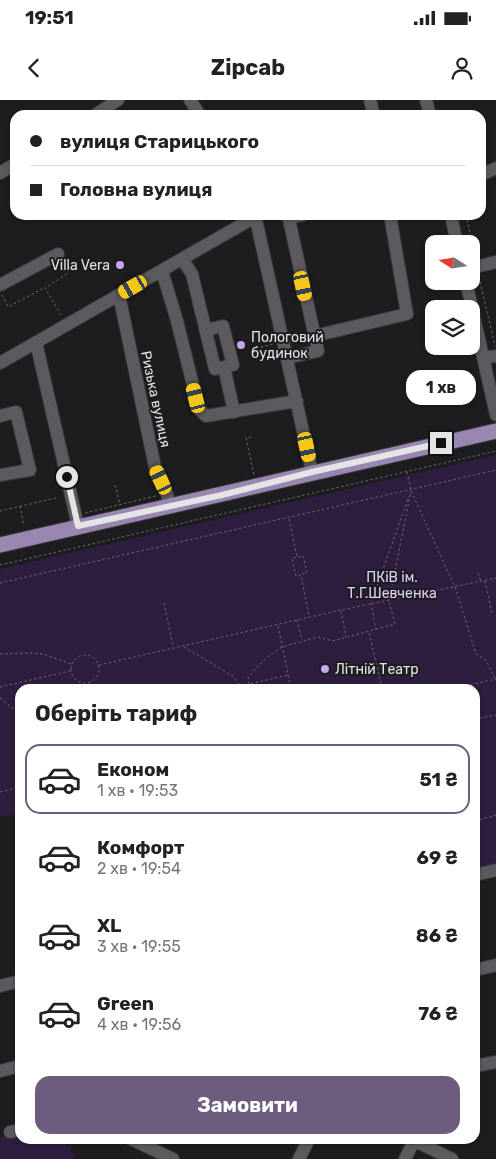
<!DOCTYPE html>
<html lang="uk">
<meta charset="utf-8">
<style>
body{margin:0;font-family:Rubik,sans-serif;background:#f2f2f2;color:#222;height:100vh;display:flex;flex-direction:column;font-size:19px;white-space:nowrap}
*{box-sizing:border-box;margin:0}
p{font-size:16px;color:#767676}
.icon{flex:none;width:28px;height:28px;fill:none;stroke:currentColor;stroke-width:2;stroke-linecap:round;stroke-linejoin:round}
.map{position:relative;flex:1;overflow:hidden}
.details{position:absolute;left:15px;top:584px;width:465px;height:460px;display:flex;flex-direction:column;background:#fff;border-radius:15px;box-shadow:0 1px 4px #0004}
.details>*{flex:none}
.banner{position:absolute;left:10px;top:10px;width:476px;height:110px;border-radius:15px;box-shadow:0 1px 4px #0004;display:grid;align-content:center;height:110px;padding:0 20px;background:#fff}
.needle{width:32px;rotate:282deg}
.tools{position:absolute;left:425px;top:135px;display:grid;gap:10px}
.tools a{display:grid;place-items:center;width:55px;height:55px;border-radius:10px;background:#fff;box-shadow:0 1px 4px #0004;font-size:25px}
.end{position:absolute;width:22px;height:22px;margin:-11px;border:6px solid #e4e3e5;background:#111;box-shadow:0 0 0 2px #111}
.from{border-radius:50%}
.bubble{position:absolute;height:35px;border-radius:15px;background:#fff;box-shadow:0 1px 4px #0004;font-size:16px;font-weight:700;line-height:35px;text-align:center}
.car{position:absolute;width:15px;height:30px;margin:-15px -8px;border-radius:6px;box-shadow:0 0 4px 1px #0007;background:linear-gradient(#f5c518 24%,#345 0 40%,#f5c518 0 76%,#345 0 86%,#f5c518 0)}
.banner b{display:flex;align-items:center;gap:18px;height:48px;font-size:19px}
.banner b+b{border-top:1px solid #e0e0e0}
.banner i{width:12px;height:12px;background:#222}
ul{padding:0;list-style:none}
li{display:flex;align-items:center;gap:15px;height:70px;margin:0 10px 8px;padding:0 10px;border:2px solid transparent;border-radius:15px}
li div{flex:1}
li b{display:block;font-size:19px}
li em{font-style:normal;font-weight:700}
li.on{border-color:#6c5d7e}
li>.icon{width:45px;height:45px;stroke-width:1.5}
h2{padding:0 20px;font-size:22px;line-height:60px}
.cta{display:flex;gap:10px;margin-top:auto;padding:10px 20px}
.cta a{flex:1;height:58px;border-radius:15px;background:#6c5d7e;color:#fff;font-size:20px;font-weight:700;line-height:58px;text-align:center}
.status{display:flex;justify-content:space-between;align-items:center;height:35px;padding:0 25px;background:#fff;direction:ltr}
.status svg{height:14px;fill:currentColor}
header{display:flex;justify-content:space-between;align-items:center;height:65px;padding:0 20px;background:#fff;font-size:22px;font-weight:700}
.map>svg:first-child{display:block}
</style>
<div class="status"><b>19:51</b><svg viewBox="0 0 49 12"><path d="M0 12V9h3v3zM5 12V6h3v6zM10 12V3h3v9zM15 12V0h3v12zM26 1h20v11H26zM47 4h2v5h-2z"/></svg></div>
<header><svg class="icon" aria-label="back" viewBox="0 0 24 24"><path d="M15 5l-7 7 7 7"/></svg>Zipcab<svg class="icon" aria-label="person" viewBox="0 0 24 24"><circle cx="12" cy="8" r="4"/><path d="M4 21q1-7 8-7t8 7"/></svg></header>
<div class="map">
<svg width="496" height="1059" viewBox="0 0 496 1059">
<rect width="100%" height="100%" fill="#1d1c1e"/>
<!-- green -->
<path fill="#2d1d3f" d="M 496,355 L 496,764 L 475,769 L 475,589 L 20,589 L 20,734 L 15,714 L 0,717 L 0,469 Z
M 20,1033 L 20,1039 L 76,1039 L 70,1052 L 75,1055 L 73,1059 L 0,1059 L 0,1037 Z"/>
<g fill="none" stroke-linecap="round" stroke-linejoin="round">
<!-- minor casing -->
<g stroke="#383739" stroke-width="14">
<path id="minor" d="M 190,0 L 200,15
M 370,0 L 373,12 L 371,15
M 426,0 L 430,15
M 95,15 L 118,0
M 0,73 L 15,64
M 481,75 L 496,68
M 255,115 L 312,372
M 451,115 L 457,144
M 288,118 L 303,115
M 182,159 L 192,174 L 215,269 L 233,265 L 223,226 L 206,230
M 471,168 L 496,162
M 162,171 L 177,221 L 199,309 L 206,316 L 297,301
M 466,181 L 496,315
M 0,185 L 58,154
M 119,195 L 155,367 L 167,394 L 169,406
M 314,236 L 407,214 L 390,115
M 36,242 L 78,426
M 287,258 L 318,251 L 288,115
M 483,258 L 496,256
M 0,263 L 255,117
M 224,267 L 234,312
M 0,316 L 16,312 L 30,370 L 0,375
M 475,775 L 496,770
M 475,870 L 496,865
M 0,886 L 20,881
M 475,966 L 496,962
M 0,971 L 20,966
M 10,1032 L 20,1030
M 131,1039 L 173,1059
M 411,1039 L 452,1059
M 299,1059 L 309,1039
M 405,1059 L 414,1041"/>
</g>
<!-- major casing -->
<g stroke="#383739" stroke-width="17">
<path id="major" d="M 0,445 L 496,331"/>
</g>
<!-- path -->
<path stroke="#6a696b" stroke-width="1" stroke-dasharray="2.5 2.5" stroke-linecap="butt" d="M 466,115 L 475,156
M 479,177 L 495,246
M 2,195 L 8,207 L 44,188
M 61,215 L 45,188 L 68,173 L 63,163
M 251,250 L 273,244
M 251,337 L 246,338 L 254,375
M 407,372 L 411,391 L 455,487 L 476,554 L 486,560 L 495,579
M 115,385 L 120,404
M 20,406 L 24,426
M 0,411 L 56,398
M 85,413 L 156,396
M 289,419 L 297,457 L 292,458 L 296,476 L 301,475 L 309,516
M 298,457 L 303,456 L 307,473 L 302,474
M 0,465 L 496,351
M 478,473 L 481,482
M 485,481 L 492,514
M 0,483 L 496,370
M 164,503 L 173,547
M 341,511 L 346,537
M 297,520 L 302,540
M 278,526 L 291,589
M 376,530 L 371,503 L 409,396
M 369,533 L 382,588 L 392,589
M 184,547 L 234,577 L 240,586 L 239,589
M 0,554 L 31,553 L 43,554 L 71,564
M71 569a14 14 0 1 1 28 0a14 14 0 1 1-28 0Z
M 99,565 L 341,510 L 496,478
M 87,584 L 88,589
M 241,586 L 288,575
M 0,587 L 70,571
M 250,589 L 248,577 L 267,557 L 282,547 L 318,537 L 333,541 L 395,524 L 389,501 L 411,391
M 451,589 L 496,579
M 0,598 L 20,614
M 475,619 L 496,615
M 0,692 L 20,687
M 475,721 L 496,715"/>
<!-- minor -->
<use href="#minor" stroke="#5c5a5e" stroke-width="12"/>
<!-- major -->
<use href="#major" stroke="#9a87b1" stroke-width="15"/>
</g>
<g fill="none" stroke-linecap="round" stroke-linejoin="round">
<!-- route -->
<path stroke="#e4e3e5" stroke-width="6" d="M 67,377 L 78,426 L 222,395 L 312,372 L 441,343"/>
</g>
<!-- markers -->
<g fill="#c7a6ef" stroke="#1d1c1e" stroke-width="2">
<circle cx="120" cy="165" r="5"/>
<circle cx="241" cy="245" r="5"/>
<circle cx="325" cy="569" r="5"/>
</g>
<g text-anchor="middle" stroke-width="4" stroke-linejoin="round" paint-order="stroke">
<!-- poi labels -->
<g font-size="14" fill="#e4e3e5" stroke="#1d1c1e" text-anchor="start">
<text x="110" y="170" text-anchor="end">Villa Vera</text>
<text x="251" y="242">Пологовий<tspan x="251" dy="16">будинок</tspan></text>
<text x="335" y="574">Літній Театр</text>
</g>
<!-- street labels -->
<g font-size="14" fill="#e4e3e5" stroke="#1d1c1e">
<text transform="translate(156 299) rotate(78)" y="5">Ризька вулиця</text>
</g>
<!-- park labels -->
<g font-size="14" fill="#e2d0fb" stroke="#1d1c1e">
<text x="392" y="482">ПКіВ ім.<tspan x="392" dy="16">Т.Г.Шевченка</tspan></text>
</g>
</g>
</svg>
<div class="tools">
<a><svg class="needle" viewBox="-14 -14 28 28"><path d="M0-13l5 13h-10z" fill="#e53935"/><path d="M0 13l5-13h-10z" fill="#767676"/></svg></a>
<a><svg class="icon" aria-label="layers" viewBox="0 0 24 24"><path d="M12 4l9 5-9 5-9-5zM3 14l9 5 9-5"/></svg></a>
</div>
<i class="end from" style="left:67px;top:377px"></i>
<i class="end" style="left:441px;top:343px"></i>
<div class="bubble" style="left:406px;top:270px;width:70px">1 хв</div>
<i class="car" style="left:303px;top:186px;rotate:168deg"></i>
<i class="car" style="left:133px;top:187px;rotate:240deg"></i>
<i class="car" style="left:196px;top:298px;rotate:346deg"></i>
<i class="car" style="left:307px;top:347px;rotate:168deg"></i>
<i class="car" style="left:161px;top:380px;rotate:335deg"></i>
<div class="banner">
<b><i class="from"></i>вулиця Старицького</b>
<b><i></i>Головна вулиця</b>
</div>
<section class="details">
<h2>Оберіть тариф</h2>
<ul>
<li class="on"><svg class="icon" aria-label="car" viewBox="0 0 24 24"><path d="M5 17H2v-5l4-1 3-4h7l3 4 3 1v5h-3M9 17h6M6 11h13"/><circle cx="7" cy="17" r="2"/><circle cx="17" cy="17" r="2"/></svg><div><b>Економ</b><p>1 хв · 19:53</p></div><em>51 ₴</em></li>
<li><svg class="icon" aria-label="car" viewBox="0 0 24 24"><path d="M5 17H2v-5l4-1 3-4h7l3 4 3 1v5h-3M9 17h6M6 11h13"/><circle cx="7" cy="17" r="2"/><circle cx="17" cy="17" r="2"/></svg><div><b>Комфорт</b><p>2 хв · 19:54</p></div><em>69 ₴</em></li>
<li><svg class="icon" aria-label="car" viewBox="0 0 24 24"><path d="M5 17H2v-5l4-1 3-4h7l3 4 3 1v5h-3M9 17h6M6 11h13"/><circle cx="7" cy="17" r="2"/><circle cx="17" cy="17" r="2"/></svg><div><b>XL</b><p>3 хв · 19:55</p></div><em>86 ₴</em></li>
<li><svg class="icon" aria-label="car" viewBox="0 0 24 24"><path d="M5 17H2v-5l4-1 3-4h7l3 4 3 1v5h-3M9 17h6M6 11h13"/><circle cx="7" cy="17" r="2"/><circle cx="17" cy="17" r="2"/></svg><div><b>Green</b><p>4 хв · 19:56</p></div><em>76 ₴</em></li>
</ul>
<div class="cta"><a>Замовити</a></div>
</section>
</div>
